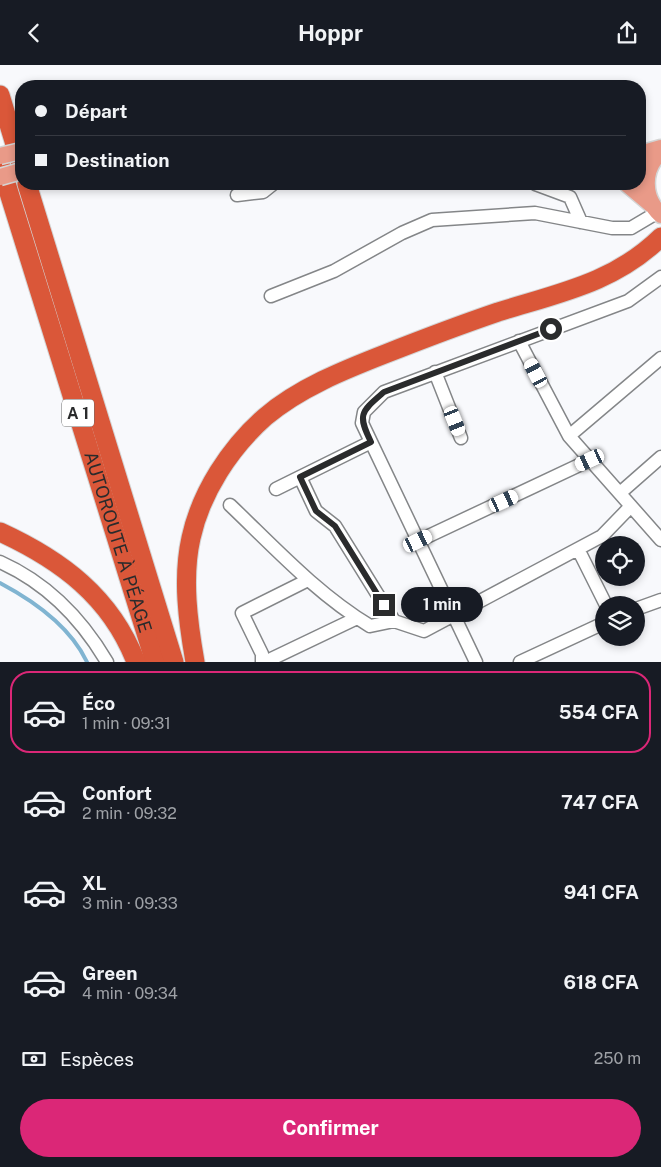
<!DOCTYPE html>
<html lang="fr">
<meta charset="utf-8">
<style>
body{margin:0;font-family:"Public Sans",sans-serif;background:#20242c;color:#f1f3f6;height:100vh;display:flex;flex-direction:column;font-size:19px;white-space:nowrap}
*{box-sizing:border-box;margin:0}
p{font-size:16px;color:#9ea1a6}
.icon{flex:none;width:28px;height:28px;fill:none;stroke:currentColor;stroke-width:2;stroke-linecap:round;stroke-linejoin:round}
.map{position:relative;height:597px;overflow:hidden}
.details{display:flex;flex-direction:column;background:#171b24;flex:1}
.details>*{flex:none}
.banner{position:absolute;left:15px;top:15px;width:631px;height:110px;border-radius:20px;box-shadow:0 2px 8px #0003;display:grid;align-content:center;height:110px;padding:0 20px;background:#171b24}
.fabs{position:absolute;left:595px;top:471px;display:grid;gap:10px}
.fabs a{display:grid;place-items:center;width:50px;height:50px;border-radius:50%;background:#171b24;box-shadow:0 2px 8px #0003;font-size:25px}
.end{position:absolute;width:22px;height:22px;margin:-11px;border:6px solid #2a2b2c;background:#fff;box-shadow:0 0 0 2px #fff}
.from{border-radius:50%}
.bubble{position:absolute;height:35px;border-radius:18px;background:#171b24;box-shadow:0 2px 8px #0003;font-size:16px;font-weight:700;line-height:35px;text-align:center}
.car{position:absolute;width:15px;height:30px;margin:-15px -8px;border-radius:6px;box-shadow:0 0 4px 1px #0007;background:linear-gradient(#fff 24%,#345 0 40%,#fff 0 76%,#345 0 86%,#fff 0)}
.banner b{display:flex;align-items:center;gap:18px;height:48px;font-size:19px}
.banner b+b{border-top:1px solid #363941}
.banner i{width:12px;height:12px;background:#f1f3f6}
ul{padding:9px 0 0;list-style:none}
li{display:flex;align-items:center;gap:15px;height:82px;margin:0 10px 8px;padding:0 10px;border:2px solid transparent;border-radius:20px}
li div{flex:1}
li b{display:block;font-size:19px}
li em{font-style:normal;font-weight:700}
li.active{border-color:#db2777}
li>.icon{width:45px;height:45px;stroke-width:1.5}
.pay{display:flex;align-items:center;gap:12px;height:55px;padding:0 20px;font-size:19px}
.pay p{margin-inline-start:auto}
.action{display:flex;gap:10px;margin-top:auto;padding:10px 20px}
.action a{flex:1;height:58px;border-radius:30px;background:#db2777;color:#fff;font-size:20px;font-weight:700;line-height:58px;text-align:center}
header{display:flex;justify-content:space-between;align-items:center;height:65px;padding:0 20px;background:#171b24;font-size:22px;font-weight:700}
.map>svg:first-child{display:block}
</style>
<header><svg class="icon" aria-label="back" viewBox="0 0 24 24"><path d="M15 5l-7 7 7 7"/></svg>Hoppr<svg class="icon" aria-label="share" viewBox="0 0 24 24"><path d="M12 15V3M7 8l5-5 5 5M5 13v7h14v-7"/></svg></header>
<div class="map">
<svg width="661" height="597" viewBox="0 0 661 597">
<rect width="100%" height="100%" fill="#f8f9fc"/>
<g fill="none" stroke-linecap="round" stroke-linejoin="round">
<!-- stream -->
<path stroke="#80b4d1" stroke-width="4" d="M 0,518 C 34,536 70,561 87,597"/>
<!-- minor casing -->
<g stroke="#848688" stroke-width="15">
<path id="minor" d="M 535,119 L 570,132 L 581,157
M 237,130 L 263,127 L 273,119
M 271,231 L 334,206 L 402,168 L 432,155 L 535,148 L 612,163 L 631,163 L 658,147
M 519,276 L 569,371 L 661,475
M 435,307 L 461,373
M 569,371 L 661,293
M 300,412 L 316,446 L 335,461 L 394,556 L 424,566 L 602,471 L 631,441
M 276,424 L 371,377
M 620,428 L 661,392
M 230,440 C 274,482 317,529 370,561 L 394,556
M 418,476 L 590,395
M 578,484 L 606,540
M 0,497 C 47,518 81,553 107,597
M 636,544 L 661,535
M 262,597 L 262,589 L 242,548 L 308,515
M 265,597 L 357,553
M 476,597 L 362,358 L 364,347 L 384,327 L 628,236 L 661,212
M 520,597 L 604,558"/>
</g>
<!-- major casing -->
<g stroke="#d4d5d5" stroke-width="19">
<path id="major" d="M 661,87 C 642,104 642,132 661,150
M 640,89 L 661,83
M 627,119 L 652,140"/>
</g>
<!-- highway casing -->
<g stroke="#d4d5d5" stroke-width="21">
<g id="highway">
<path d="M 0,30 L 21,99"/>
<path id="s1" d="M 0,99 L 155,597"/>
<path d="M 27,119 L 174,597"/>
<path d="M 0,467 C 61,495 111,532 136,597"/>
<path d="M 195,597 C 188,557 182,513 191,473 C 201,427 230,383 265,352 C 299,323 344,305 385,289 C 423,274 460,260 498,247 C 559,228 614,218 661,172"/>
</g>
</g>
<!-- minor -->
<use href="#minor" stroke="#fff" stroke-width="12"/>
<!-- major -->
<use href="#major" stroke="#e99a88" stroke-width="16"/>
<!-- highway -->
<use href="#highway" stroke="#da5739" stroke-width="19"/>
<!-- major-bridge casing -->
<g stroke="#d4d5d5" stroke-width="19" stroke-linecap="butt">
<path id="major-bridge" d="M 0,91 L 21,86
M 0,112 L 21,106"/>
</g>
<!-- major-bridge -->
<use href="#major-bridge" stroke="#e99a88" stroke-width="16"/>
</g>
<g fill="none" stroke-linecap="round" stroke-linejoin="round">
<!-- route -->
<path stroke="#2a2b2c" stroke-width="6" d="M 384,540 L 335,461 L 316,446 L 300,412 L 371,377 C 357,349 361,347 384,327 L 551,264"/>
</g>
<g text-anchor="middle" stroke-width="4" stroke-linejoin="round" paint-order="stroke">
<!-- shield labels -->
<rect fill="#fff" stroke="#6a6b6b" stroke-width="1" x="62" y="334.5" width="32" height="27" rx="4"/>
<g font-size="16" font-weight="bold" fill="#2a2b2c">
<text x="78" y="354">A 1</text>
</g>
<!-- street labels -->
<g font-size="18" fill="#2a2b2c" stroke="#fff">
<text dy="6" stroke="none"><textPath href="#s1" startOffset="396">AUTOROUTE À PÉAGE</textPath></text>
</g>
</g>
</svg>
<div class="fabs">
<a><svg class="icon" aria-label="locate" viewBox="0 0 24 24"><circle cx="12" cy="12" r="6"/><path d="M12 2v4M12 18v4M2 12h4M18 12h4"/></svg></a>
<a><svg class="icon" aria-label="layers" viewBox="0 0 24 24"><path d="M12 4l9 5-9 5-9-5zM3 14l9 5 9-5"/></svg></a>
</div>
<i class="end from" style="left:551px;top:264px"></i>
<i class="end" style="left:384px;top:540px"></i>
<div class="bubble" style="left:401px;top:522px;width:82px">1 min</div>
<i class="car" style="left:536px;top:308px;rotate:332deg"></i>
<i class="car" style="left:455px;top:356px;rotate:158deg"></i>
<i class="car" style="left:590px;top:395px;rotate:245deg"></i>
<i class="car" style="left:504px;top:436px;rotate:65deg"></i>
<i class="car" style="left:418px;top:476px;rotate:64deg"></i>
<div class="banner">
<b><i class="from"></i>Départ</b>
<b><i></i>Destination</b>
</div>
</div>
<section class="details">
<ul>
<li class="active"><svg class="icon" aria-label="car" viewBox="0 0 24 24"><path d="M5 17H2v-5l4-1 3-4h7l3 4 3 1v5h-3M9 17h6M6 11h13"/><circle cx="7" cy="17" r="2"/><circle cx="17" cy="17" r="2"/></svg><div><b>Éco</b><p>1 min · 09:31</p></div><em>554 CFA</em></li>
<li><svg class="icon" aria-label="car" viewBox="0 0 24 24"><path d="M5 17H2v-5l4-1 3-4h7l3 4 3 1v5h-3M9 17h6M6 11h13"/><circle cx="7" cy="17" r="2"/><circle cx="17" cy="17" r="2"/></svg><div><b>Confort</b><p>2 min · 09:32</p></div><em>747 CFA</em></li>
<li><svg class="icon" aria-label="car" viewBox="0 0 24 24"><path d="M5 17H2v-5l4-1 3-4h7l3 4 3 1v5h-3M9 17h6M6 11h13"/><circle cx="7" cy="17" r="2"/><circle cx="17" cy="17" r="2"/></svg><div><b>XL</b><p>3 min · 09:33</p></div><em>941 CFA</em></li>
<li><svg class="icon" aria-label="car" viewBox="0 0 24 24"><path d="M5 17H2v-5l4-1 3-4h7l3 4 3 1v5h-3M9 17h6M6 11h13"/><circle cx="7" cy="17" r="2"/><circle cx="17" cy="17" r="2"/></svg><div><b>Green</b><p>4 min · 09:34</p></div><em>618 CFA</em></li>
</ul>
<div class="pay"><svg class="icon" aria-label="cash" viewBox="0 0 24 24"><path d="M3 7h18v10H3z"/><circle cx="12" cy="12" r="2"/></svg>Espèces<p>250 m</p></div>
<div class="action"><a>Confirmer</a></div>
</section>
